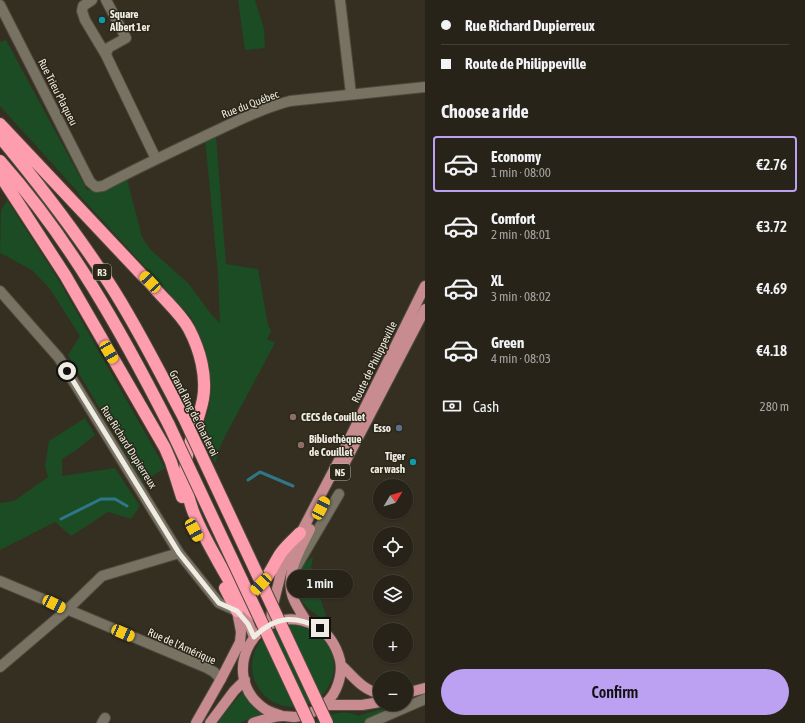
<!DOCTYPE html>
<meta charset="utf-8">
<style>
body{margin:0;font-family:"Asap Condensed",sans-serif;background:#332f26;color:#f1f3f6;height:100vh;display:flex;flex-direction:column;font-size:15px;white-space:nowrap}
*{box-sizing:border-box;margin:0}
p{font-size:13px;color:#a4a4a2}
.icon{flex:none;width:22px;height:22px;fill:none;stroke:currentColor;stroke-width:2;stroke-linecap:round;stroke-linejoin:round}
.map{position:relative;flex:1;overflow:hidden}
.panel{display:flex;flex-direction:column;background:#272319;width:380px}
.panel>*{flex:none}
.top-card{display:grid;align-content:center;height:88px;padding:0 16px;background:#272319}
.needle{width:26px;rotate:52deg}
.tools{position:absolute;left:373px;top:479px;display:grid;gap:8px}
.tools a{display:grid;place-items:center;width:40px;height:40px;border-radius:50%;background:#272319;box-shadow:0 1px 3px #0004,0 0 0 1px #434038;font-size:20px}
.end{position:absolute;width:18px;height:18px;margin:-9px;border:5px solid #efece3;background:#111;box-shadow:0 0 0 2px #111}
.from{border-radius:50%}
.bubble{position:absolute;height:28px;border-radius:14px;background:#272319;box-shadow:0 1px 3px #0004,0 0 0 1px #434038;font-size:13px;font-weight:600;line-height:28px;text-align:center}
.car{position:absolute;width:12px;height:24px;margin:-12px -6px;border-radius:5px;box-shadow:0 0 3px 1px #0007;background:linear-gradient(#f5c518 24%,#345 0 40%,#f5c518 0 76%,#345 0 86%,#f5c518 0)}
.top-card b{display:flex;align-items:center;gap:14px;height:38px;font-size:15px}
.top-card b+b{border-top:1px solid #434038}
.top-card i{width:10px;height:10px;background:#f1f3f6}
ul{padding:0;list-style:none}
li{display:flex;align-items:center;gap:12px;height:56px;margin:0 8px 6px;padding:0 8px;border:2px solid transparent;border-radius:4px}
li div{flex:1}
li b{display:block;font-size:15px}
li em{font-style:normal;font-weight:600}
li.selected{border-color:#bca0f2}
li>.icon{width:36px;height:36px;stroke-width:1.5}
h2{padding:0 16px;font-size:18px;line-height:48px}
.pay{display:flex;align-items:center;gap:10px;height:44px;padding:0 16px;font-size:15px}
.pay p{margin-inline-start:auto}
.action{display:flex;gap:8px;margin-top:auto;padding:8px 16px}
.action a{flex:1;height:46px;border-radius:24px;background:#bca0f2;color:#111;font-size:16px;font-weight:600;line-height:46px;text-align:center}
main{display:flex;flex:1;min-height:0}
.map>svg:first-child{display:block}
</style>
<main>
<div class="map">
<svg width="425" height="723" viewBox="0 0 425 723">
<rect width="100%" height="100%" fill="#342f21"/>
<!-- green -->
<path fill="#1b4c24" d="M 238,0 L 255,0 L 264,29 L 265,48 L 245,50 Z
M 6,40 L 87,190 L 97,190 L 127,179 L 142,237 L 151,250 L 189,284 L 211,314 L 220,323 L 218,274 L 205,139 L 216,137 L 226,264 L 258,269 L 268,325 L 271,331 L 267,339 L 275,343 L 222,442 L 215,463 L 200,432 C 203,425 206,418 208,411 C 217,378 206,347 191,317 L 79,195 L 78,192 L 0,106 L 0,42 Z
M 7,200 L 58,279 L 165,468 L 143,482 L 68,355 L 80,336 L 50,289 L 32,270 L 0,253 L 1,211 Z
M 85,418 L 95,435 L 75,451 L 62,459 L 62,476 L 115,468 L 140,506 L 131,519 L 108,512 L 71,536 L 55,522 L 0,550 L 0,503 L 14,501 L 48,477 L 45,467 L 49,441 Z
M 313,557 L 311,568 L 326,616 L 320,617 C 315,613 309,610 305,605 C 295,594 294,579 302,567 C 306,563 308,559 313,557 Z
M252 666a41 41 0 1 1 82 0a41 41 0 1 1-82 0Z
M 244,690 L 247,699 L 264,713 L 239,723 L 217,723 Z
M 394,705 L 365,723 L 313,723 C 327,715 344,708 358,716 Z"/>
<g fill="none" stroke-linecap="round" stroke-linejoin="round">
<!-- stream -->
<path stroke="#2e7688" stroke-width="3" d="M 248,480 L 260,472 L 293,486
M 61,519 L 101,499 L 115,499 L 127,506"/>
<!-- minor casing -->
<g stroke="#4e4a3e" stroke-width="12">
<path id="minor" d="M 92,0 L 83,6 L 82,11 L 85,20 L 106,55 L 156,159
M 340,0 L 351,94
M 0,5 L 90,182 L 96,187 L 103,186 C 137,168 171,152 205,136 C 233,123 260,109 290,101 L 425,87
M 106,55 L 108,48 L 126,38 L 106,0
M 0,291 L 59,358 L 179,553 L 219,603 L 237,611
M 295,569 L 339,494
M 0,581 L 207,668 L 214,672 L 221,679
M 0,667 L 67,610 L 102,576 L 179,553
M 102,723 L 105,718
M 370,723 L 425,699"/>
</g>
<!-- major casing -->
<g stroke="#4e4a3e" stroke-width="12">
<path id="major" d="M 339,474 L 425,309
M 237,611 L 249,624 L 254,637
M 306,621 C 302,614 297,607 294,600 C 283,576 300,550 310,529
M 271,624 L 272,609 L 282,569 L 339,460 L 425,286
M 341,665 C 352,675 364,692 380,693
M 406,693 L 425,688
M 324,705 L 362,705 L 380,702
M 196,723 L 221,679 L 240,642 L 241,632 L 237,611
M 210,723 L 234,691 L 245,680
M 253,723 C 263,720 273,716 283,716 C 287,716 291,717 295,717 C 312,715 329,705 336,689 C 340,680 342,670 340,660 C 336,645 328,632 314,625 C 258,598 215,675 265,709 C 270,712 277,714 282,716"/>
</g>
<!-- highway casing -->
<g stroke="#4e4a3e" stroke-width="14">
<path id="highway" d="M 0,124 L 160,294 C 170,305 182,316 189,329 C 200,350 207,376 203,399 C 199,420 189,440 186,461 C 181,498 202,532 219,563 C 230,582 240,602 258,617
M 0,137 C 39,184 76,232 109,283 C 137,326 160,373 184,418
M 0,161 C 71,241 121,331 169,425
M 0,175 L 65,275 L 165,448 L 171,462 L 182,497
M 225,588 L 237,611
M 239,594 C 261,599 271,567 281,553 C 286,546 294,539 300,533"/>
</g>
<!-- minor -->
<use href="#minor" stroke="#777262" stroke-width="10"/>
<!-- major -->
<use href="#major" stroke="#c88c90" stroke-width="10"/>
<!-- highway -->
<use href="#highway" stroke="#fe9dae" stroke-width="12"/>
<!-- highway-bridge casing -->
<g stroke="#4e4a3e" stroke-width="14" stroke-linecap="butt">
<path id="highway-bridge" d="M 184,418 L 327,723
M 169,425 L 309,723"/>
</g>
<!-- highway-bridge -->
<use href="#highway-bridge" stroke="#fe9dae" stroke-width="12"/>
</g>
<g fill="none" stroke-linecap="round" stroke-linejoin="round">
<!-- route -->
<path stroke="#efece3" stroke-width="5" d="M 67,371 L 179,553 L 219,603 L 237,611 L 248,624 L 254,637 C 275,616 294,615 320,628"/>
</g>
<!-- markers -->
<g fill="#0f9aa8" stroke="#2a2618" stroke-width="1.5">
<circle cx="102" cy="20" r="4"/>
<circle cx="413" cy="462" r="4"/>
</g>
<g fill="#8d6e63" stroke="#2a2618" stroke-width="1.5">
<circle cx="293" cy="417" r="4"/>
<circle cx="301" cy="445" r="4"/>
</g>
<circle fill="#5c6f8a" stroke="#2a2618" stroke-width="1.5" cx="399" cy="428" r="4"/>
<g text-anchor="middle" stroke-width="3" stroke-linejoin="round" paint-order="stroke">
<!-- shield labels -->
<g fill="#2a2618" stroke="#b4b1a6" stroke-width="1">
<rect x="93" y="264" width="18" height="16" rx="3"/>
<rect x="330" y="464" width="20" height="16" rx="3"/>
</g>
<g font-size="10" font-weight="bold" fill="#efece3">
<text x="102" y="276">R3</text>
<text x="340" y="476">N5</text>
</g>
<!-- poi labels -->
<g font-size="11" font-weight="bold" fill="#efece3" stroke="#2a2618" text-anchor="start">
<text x="110" y="18">Square<tspan x="110" dy="13">Albert 1er</tspan></text>
<text x="301" y="421">CECS de Couillet</text>
<text x="391" y="432" text-anchor="end">Esso</text>
<text x="309" y="443">Bibliothèque<tspan x="309" dy="13">de Couillet</tspan></text>
<text x="405" y="460" text-anchor="end">Tiger<tspan x="405" dy="13">car wash</tspan></text>
</g>
<!-- street labels -->
<g font-size="11" fill="#efece3" stroke="#2a2618">
<text transform="translate(58 92) rotate(63)" y="4">Rue Trieu Plaqueu</text>
<text transform="translate(250 104) rotate(-21)" y="4">Rue du Québec</text>
<text transform="translate(374 362) rotate(-64)" y="4">Route de Philippeville</text>
<text transform="translate(194 413) rotate(63)" y="4">Grand Ring de Charleroi</text>
<text transform="translate(129 447) rotate(58)" y="4">Rue Richard Dupierreux</text>
<text transform="translate(182 646) rotate(24)" y="4">Rue de l'Amérique</text>
</g>
</g>
</svg>
<div class="tools">
<a><svg class="needle" viewBox="-14 -14 28 28"><path d="M0-13l5 13h-10z" fill="#e53935"/><path d="M0 13l5-13h-10z" fill="#a4a4a2"/></svg></a>
<a><svg class="icon" aria-label="locate" viewBox="0 0 24 24"><circle cx="12" cy="12" r="6"/><path d="M12 2v4M12 18v4M2 12h4M18 12h4"/></svg></a>
<a><svg class="icon" aria-label="layers" viewBox="0 0 24 24"><path d="M12 4l9 5-9 5-9-5zM3 14l9 5 9-5"/></svg></a>
<a>+</a>
<a>−</a>
</div>
<i class="end from" style="left:67px;top:371px"></i>
<i class="end" style="left:320px;top:628px"></i>
<div class="bubble" style="left:287px;top:570px;width:66px">1 min</div>
<i class="car" style="left:150px;top:282px;rotate:317deg"></i>
<i class="car" style="left:109px;top:352px;rotate:150deg"></i>
<i class="car" style="left:321px;top:508px;rotate:27deg"></i>
<i class="car" style="left:194px;top:530px;rotate:152deg"></i>
<i class="car" style="left:261px;top:584px;rotate:223deg"></i>
<i class="car" style="left:54px;top:604px;rotate:116deg"></i>
<i class="car" style="left:123px;top:633px;rotate:113deg"></i>
</div>
<section class="panel">
<div class="top-card">
<b><i class="from"></i>Rue Richard Dupierreux</b>
<b><i></i>Route de Philippeville</b>
</div>
<h2>Choose a ride</h2>
<ul>
<li class="selected"><svg class="icon" aria-label="car" viewBox="0 0 24 24"><path d="M5 17H2v-5l4-1 3-4h7l3 4 3 1v5h-3M9 17h6M6 11h13"/><circle cx="7" cy="17" r="2"/><circle cx="17" cy="17" r="2"/></svg><div><b>Economy</b><p>1 min · 08:00</p></div><em>€2.76</em></li>
<li><svg class="icon" aria-label="car" viewBox="0 0 24 24"><path d="M5 17H2v-5l4-1 3-4h7l3 4 3 1v5h-3M9 17h6M6 11h13"/><circle cx="7" cy="17" r="2"/><circle cx="17" cy="17" r="2"/></svg><div><b>Comfort</b><p>2 min · 08:01</p></div><em>€3.72</em></li>
<li><svg class="icon" aria-label="car" viewBox="0 0 24 24"><path d="M5 17H2v-5l4-1 3-4h7l3 4 3 1v5h-3M9 17h6M6 11h13"/><circle cx="7" cy="17" r="2"/><circle cx="17" cy="17" r="2"/></svg><div><b>XL</b><p>3 min · 08:02</p></div><em>€4.69</em></li>
<li><svg class="icon" aria-label="car" viewBox="0 0 24 24"><path d="M5 17H2v-5l4-1 3-4h7l3 4 3 1v5h-3M9 17h6M6 11h13"/><circle cx="7" cy="17" r="2"/><circle cx="17" cy="17" r="2"/></svg><div><b>Green</b><p>4 min · 08:03</p></div><em>€4.18</em></li>
</ul>
<div class="pay"><svg class="icon" aria-label="cash" viewBox="0 0 24 24"><path d="M3 7h18v10H3z"/><circle cx="12" cy="12" r="2"/></svg>Cash<p>280 m</p></div>
<div class="action"><a>Confirm</a></div>
</section>
</main>
